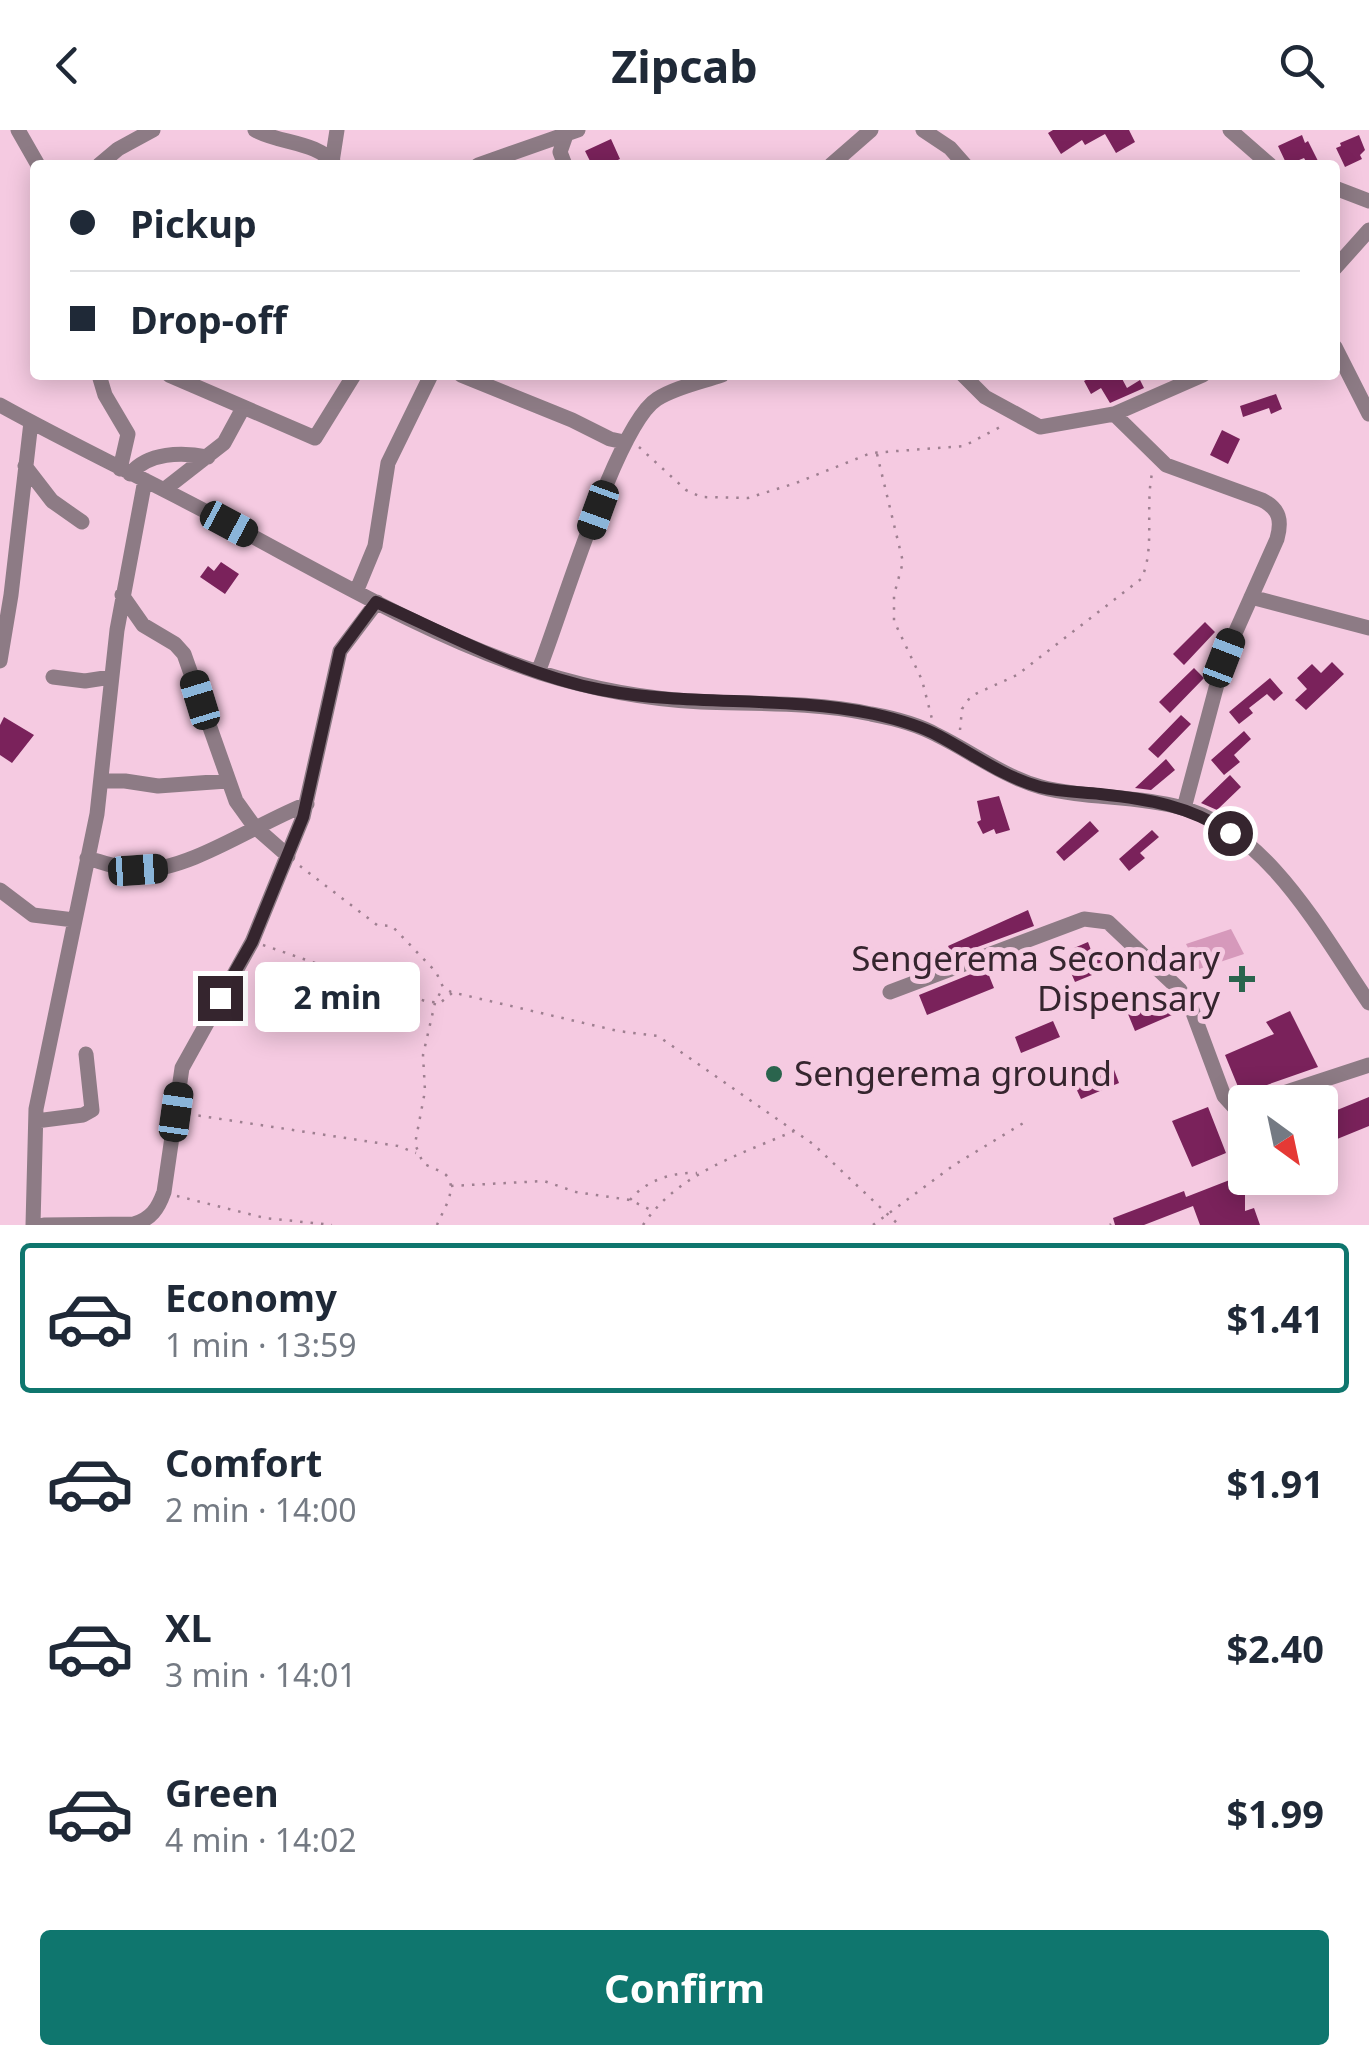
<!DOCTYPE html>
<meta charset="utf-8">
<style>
body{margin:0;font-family:"Noto Sans",sans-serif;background:#f2f2f3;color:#1f2937;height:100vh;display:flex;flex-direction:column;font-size:38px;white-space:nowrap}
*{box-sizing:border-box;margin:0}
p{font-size:32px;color:#747a83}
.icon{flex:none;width:55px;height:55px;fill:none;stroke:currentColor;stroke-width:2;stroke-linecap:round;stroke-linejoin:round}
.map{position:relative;height:1095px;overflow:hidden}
.panel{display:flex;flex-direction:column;background:#fff;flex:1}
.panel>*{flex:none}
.guide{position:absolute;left:30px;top:30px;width:1310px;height:220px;border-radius:10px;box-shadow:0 5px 25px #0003;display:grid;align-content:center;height:220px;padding:0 40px;background:#fff}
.needle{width:65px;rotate:147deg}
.controls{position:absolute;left:1228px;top:955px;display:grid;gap:20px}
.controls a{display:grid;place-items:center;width:110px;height:110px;border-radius:10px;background:#fff;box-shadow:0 5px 25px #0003;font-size:50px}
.end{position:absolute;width:45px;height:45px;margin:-22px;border:12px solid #35252e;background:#fff;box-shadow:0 0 0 5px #fff}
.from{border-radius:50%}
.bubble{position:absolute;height:70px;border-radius:10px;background:#fff;box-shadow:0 5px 25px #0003;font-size:32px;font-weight:700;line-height:70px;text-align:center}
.car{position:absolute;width:30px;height:60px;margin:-30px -15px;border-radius:12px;box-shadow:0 0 8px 2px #0007;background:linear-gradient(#222 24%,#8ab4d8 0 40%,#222 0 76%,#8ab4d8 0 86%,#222 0)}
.guide b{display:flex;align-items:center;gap:35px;height:95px;font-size:38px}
.guide b+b{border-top:2px solid #e0e1e3}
.guide i{width:25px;height:25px;background:#1f2937}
ul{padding:18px 0 0;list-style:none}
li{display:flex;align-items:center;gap:30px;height:150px;margin:0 20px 15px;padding:0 20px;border:5px solid transparent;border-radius:10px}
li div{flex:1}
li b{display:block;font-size:38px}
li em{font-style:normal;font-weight:700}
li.selected{border-color:#0f766e}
li>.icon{width:90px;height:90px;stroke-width:1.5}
.action{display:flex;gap:20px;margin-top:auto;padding:20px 40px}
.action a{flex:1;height:115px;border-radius:10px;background:#0f766e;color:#fff;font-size:40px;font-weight:700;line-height:115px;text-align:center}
header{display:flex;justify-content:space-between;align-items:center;height:130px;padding:0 40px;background:#fff;font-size:45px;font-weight:700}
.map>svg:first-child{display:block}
</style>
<header><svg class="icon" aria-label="back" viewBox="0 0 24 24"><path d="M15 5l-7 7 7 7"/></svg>Zipcab<svg class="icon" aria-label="search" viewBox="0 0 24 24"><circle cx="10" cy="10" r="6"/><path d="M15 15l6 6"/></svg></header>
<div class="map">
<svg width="1369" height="1095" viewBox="0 0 1369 1095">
<rect width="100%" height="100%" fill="#f5cae1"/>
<!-- green -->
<path fill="#d699bb" d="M 1231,799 L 1244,824 L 1199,839 L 1186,814 Z"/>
<!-- building -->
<path fill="#7a225b" d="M 1053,0 L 1129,0 L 1135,12 L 1116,23 L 1105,4 L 1085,15 L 1082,10 L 1061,24 L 1048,3 Z
M 1302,5 L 1305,13 L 1308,11 L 1320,35 L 1308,35 L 1304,28 L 1287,35 L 1278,16 Z
M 1359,5 L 1365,20 L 1360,25 L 1362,29 L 1345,37 L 1336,18 L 1341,16 L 1340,13 Z
M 611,9 L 620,29 L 607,35 L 592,35 L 585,21 Z
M 1095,245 L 1105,245 L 1108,250 L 1120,245 L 1127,258 L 1140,250 L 1144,258 L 1110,273 L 1101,258 L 1091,264 L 1084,251 Z
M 1276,264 L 1282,279 L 1271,284 L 1269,278 L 1243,287 L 1240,276 Z
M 1222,300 L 1240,309 L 1228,334 L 1210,325 Z
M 221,432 L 239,444 L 225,464 L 200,447 L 208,436 L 214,441 Z
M 1205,492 L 1215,502 L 1184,535 L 1173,524 Z
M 1332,532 L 1344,544 L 1306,580 L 1295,570 L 1307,559 L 1297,548 L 1312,534 L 1321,543 Z
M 1194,538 L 1204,548 L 1170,583 L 1159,572 Z
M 1270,548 L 1283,563 L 1274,571 L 1267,564 L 1249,578 L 1253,583 L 1239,594 L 1229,582 Z
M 1181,585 L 1191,594 L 1158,628 L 1148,619 Z
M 4,587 L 34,605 L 12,633 L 0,625 L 0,595 Z
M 1244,601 L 1251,609 L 1234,625 L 1240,632 L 1224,645 L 1211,630 Z
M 1166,629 L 1175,640 L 1151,660 L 1135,658 Z
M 1230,645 L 1241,657 L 1217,680 L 1201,673 Z
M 999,666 L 1010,700 L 996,704 L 994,699 L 983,704 L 977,692 L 981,690 L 977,671 Z
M 1090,691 L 1099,701 L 1064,731 L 1056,722 Z
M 1152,700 L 1159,707 L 1140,723 L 1145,728 L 1129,741 L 1119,729 Z
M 1028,780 L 1034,796 L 953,826 L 948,816 Z
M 1088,812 L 1094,828 L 1108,822 L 1114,836 L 1075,852 L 1069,838 L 1080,833 L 1074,818 Z
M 986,838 L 994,858 L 927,885 L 919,865 Z
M 1166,869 L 1172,885 L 1135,901 L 1128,884 Z
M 1290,881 L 1318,937 L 1241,964 L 1225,925 L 1274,904 L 1266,892 Z
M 1053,891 L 1060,907 L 1021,923 L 1015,907 Z
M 1113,937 L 1119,953 L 1081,969 L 1074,954 Z
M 1369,967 L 1369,996 L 1320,1016 L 1320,987 Z
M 1208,977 L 1226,1023 L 1192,1037 L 1172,991 Z
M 1245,1044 L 1245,1081 L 1254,1078 L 1260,1095 L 1200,1095 L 1193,1076 L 1144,1095 L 1115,1095 L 1113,1088 L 1184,1061 L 1186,1067 Z"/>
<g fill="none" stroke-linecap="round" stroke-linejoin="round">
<!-- path -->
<path stroke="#9e7f90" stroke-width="2.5" stroke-dasharray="2.5 8" stroke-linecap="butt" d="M 639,317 L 686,360 L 701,367 L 748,368 L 796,353 L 871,323 L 964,316 L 1004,295
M 877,324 L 903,432 L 894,465 L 894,491 L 922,550 L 932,589
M 960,600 L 962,579 L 971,566 L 1017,545 L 1141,449 C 1156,420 1144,375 1153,339
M 300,736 L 377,795 L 392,796 L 436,842 L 443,857 L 451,862 L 618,901 L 658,906 L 813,1014 L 899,1095
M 263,815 L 425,871 L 440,873 L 452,863
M 188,984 L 398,1016 L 416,1023
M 451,1056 L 544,1051 L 576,1062 L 630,1070 L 653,1081
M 177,1066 L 265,1088 L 332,1095
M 630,1070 C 646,1050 673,1042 697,1043
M 437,1095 C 442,1082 459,1058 446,1045 C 440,1040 429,1037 423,1033 L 415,1014 L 425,961 L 423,925 L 435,873 L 443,857
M 643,1095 C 678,1043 739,1025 794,1001
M 873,1095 L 954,1035 L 1025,992
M 1110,1095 L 1111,1094"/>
<!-- minor -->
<path stroke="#8d7b85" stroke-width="15" d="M 18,0 L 38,35
M 255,0 C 280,14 318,11 335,35
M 923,0 L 950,18 L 965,35
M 1230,0 L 1270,35
M 332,32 L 337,0
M 99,35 L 118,19 L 153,0
M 478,35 L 578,0
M 565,35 L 560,22 L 566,5
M 831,35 L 871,0
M 1335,58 L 1369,71
M 1335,138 L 1369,100
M 1335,217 L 1369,284
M 99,245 L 105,265 L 128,304 L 120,339
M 169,245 L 315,308 L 354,245
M 461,245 L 572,290 L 610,309 L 624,312
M 963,245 L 985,267 L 1040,297 L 1114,284 L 1166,335 L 1262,370 C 1280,379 1282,391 1277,409 L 1224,528 L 1184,678
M 0,275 C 72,315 147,350 220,389 C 324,444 429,507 541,543 C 592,559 647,569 701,572 C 758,574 815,572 871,584 C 893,588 917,594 937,605 C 972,622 1002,646 1041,657 C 1085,669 1134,665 1179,677 C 1268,700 1321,803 1369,873
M 1114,284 L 1203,245
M 25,336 L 52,371 L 82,392
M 130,344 C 148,322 182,322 208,327
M 165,359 L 224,313 L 243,278
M 356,462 L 375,416 L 388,333 L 431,245
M 122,465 L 143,495 L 175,514 L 184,524 L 236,671 L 254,696 L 288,726
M 1251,467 L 1369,498
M 0,531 L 11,465 L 31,292
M 538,542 C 560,488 616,295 657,269 C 676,257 702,252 722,245
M 53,547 L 85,551 L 111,547
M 101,651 L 125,651 L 158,656 L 227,651
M 87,728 C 105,733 123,740 141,740 C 191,740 257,693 307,674
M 0,760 L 33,785 L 74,790
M 890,862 L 1084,789 L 1108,792 L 1180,860 L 1192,880 L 1224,966 L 1234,977 L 1245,975
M 1256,972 L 1369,935
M 36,991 L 83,985 L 92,980 L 86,924
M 33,1095 L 36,979 L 97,684 L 117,500 L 145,350
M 44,1095 L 134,1094 C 151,1089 158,1079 164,1062 L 182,938 L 252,812 L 303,687 L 340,521 L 377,472"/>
</g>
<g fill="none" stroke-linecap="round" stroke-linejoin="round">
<!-- route -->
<path stroke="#35252e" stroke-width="12" d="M 220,868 L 252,812 L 303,687 L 340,521 L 376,472 C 450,505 523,545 602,560 C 692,577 785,565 874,584 C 896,589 919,595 939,606 C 973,624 1003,647 1040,657 C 1060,662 1081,662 1100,664 C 1148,669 1190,676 1230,703"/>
</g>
<!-- markers -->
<g fill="#2a644d" stroke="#f5cae1" stroke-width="4">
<path d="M1237 834h10v10h10v10h-10v10h-10v-10h-10v-10h10z"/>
<circle cx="774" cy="944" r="10"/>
</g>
<g text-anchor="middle" stroke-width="10" stroke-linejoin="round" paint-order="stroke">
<!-- poi labels -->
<g font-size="35" fill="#35252e" stroke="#f5cae1" text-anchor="end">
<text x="1220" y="841">Sengerema Secondary<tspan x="1220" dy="40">Dispensary</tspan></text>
<text x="794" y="956" text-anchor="start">Sengerema ground</text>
</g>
</g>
</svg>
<div class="controls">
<a><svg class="needle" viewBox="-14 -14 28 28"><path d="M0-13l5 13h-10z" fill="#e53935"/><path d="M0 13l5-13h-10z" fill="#747a83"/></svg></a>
</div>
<i class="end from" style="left:1230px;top:703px"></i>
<i class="end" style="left:220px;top:868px"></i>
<div class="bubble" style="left:255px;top:832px;width:165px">2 min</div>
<i class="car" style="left:598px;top:380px;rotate:200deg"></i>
<i class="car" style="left:229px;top:394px;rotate:118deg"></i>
<i class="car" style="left:1224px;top:528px;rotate:21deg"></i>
<i class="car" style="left:200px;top:570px;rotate:343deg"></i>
<i class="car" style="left:138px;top:740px;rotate:86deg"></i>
<i class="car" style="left:176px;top:982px;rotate:8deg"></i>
<div class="guide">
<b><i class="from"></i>Pickup</b>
<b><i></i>Drop-off</b>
</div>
</div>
<section class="panel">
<ul>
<li class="selected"><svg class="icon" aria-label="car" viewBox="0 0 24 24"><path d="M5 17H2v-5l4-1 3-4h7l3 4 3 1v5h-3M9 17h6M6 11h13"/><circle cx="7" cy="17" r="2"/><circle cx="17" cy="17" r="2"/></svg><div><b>Economy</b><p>1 min · 13:59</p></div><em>$1.41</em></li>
<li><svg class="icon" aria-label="car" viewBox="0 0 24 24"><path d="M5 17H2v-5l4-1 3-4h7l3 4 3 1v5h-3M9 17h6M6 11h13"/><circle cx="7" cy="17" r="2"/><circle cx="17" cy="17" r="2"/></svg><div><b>Comfort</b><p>2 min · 14:00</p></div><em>$1.91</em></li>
<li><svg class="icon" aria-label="car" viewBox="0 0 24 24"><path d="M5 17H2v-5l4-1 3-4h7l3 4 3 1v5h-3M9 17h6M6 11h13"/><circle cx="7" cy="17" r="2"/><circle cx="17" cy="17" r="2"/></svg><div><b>XL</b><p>3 min · 14:01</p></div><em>$2.40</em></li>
<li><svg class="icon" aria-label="car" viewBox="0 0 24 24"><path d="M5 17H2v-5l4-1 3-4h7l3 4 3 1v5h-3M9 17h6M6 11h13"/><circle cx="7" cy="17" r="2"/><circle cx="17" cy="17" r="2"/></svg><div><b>Green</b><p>4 min · 14:02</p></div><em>$1.99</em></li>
</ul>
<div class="action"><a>Confirm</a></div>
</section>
